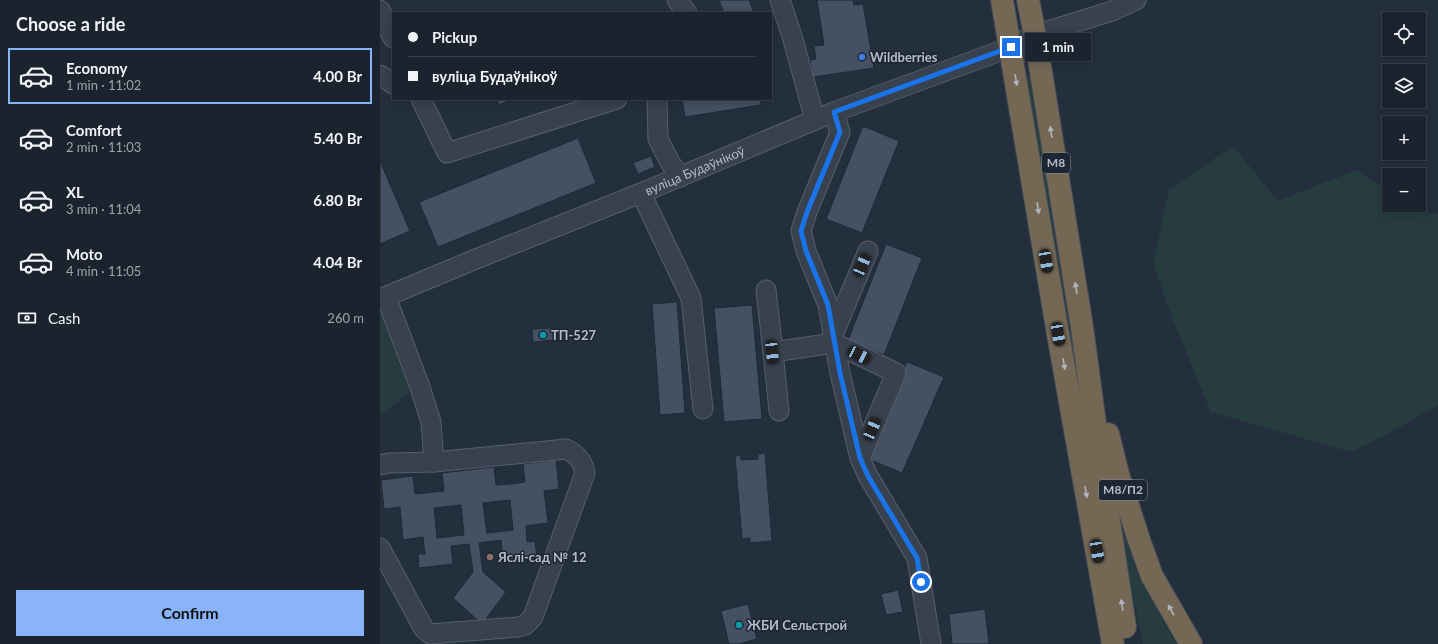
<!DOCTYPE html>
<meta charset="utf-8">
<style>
body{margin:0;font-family:Lato,sans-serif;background:#242b36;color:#f1f3f6;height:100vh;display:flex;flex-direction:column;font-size:15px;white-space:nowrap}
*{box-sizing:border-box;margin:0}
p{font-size:13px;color:#a0a4aa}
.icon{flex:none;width:22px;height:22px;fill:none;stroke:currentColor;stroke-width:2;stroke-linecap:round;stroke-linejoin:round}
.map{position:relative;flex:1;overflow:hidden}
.drawer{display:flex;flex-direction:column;background:#1b232e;width:380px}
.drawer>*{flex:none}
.banner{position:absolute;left:12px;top:12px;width:380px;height:88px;border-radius:0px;box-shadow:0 2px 10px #0003,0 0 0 1px #39404a;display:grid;align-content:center;height:88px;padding:0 16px;background:#1b232e}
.controls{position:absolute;left:1002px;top:12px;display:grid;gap:8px}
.controls a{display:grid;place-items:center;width:44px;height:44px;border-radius:0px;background:#1b232e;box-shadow:0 2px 10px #0003,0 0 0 1px #39404a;font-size:20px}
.end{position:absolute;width:18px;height:18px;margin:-9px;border:5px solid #1a73e8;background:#fff;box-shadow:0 0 0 2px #fff}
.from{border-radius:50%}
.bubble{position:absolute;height:28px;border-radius:0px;background:#1b232e;box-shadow:0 2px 10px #0003,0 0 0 1px #39404a;font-size:13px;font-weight:700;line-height:28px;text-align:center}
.car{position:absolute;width:12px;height:24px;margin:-12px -6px;border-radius:5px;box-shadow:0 0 3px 1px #0007;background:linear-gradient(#222 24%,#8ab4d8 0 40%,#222 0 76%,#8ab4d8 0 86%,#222 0)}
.banner b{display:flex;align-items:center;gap:14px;height:38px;font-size:15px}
.banner b+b{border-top:1px solid #39404a}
.banner i{width:10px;height:10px;background:#f1f3f6}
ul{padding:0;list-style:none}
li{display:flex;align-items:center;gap:12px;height:56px;margin:0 8px 6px;padding:0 8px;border:2px solid transparent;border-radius:0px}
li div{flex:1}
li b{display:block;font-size:15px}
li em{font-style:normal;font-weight:700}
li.active{border-color:#8ab4f8}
li>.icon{width:36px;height:36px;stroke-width:1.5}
h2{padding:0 16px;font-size:18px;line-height:48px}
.pay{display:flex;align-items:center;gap:10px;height:44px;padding:0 16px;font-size:15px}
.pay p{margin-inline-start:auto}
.cta{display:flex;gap:8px;margin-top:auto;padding:8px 16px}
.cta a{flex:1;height:46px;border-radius:0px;background:#8ab4f8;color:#111;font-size:16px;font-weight:700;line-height:46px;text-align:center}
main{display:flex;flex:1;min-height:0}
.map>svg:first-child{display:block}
</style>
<main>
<section class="drawer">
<h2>Choose a ride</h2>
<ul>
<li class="active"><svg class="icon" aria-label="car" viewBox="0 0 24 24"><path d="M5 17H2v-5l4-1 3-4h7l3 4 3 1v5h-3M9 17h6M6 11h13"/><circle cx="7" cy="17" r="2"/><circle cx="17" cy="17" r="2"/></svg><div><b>Economy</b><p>1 min · 11:02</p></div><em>4.00 Br</em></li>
<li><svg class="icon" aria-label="car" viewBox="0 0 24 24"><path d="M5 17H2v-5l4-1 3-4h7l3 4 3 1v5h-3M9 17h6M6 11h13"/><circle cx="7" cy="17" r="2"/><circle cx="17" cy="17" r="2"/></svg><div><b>Comfort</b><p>2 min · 11:03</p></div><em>5.40 Br</em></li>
<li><svg class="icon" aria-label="car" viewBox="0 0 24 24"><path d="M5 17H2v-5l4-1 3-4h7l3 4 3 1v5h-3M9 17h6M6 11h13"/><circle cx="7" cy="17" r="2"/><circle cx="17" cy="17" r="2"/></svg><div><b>XL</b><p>3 min · 11:04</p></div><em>6.80 Br</em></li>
<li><svg class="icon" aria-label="car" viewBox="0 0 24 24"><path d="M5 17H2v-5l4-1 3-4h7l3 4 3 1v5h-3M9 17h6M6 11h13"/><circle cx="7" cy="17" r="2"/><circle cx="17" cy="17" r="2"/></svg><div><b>Moto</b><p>4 min · 11:05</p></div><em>4.04 Br</em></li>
</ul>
<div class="pay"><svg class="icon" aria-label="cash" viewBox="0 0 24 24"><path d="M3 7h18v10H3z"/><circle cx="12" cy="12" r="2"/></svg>Cash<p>260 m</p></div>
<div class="cta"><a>Confirm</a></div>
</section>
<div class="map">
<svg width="1058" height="644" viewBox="0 0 1058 644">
<rect width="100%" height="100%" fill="#242f3e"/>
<!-- green -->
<path fill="#263c3f" d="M 650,75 L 653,76 L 717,487 L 687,339 L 645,80 L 647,77 Z
M 853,146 L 898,201 L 976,170 L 1009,192 L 1009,205 L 1028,205 L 1042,214 L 1058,214 L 1058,405 L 1013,431 L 971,452 L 831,412 L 794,323 L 773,263 L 789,189 Z
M 0,311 L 30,392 L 0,416 Z
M 735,508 L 757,569 L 784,623 L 796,644 L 763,644 Z"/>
<!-- building -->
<path fill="#455162" stroke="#1f2835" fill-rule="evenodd" d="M 339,0 L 369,0 L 374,13 L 344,13 Z
M 437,0 L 473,0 L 474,5 L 483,4 L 494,68 L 433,77 L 430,60 L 436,59 L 434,46 L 444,45 Z
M 117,99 L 133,99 L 119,105 Z
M 302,99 L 380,99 L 381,105 L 305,117 Z
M 483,126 L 519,141 L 482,233 L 446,219 Z
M 198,138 L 216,183 L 58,247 L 39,202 Z
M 271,156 L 275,167 L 258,174 L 253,163 Z
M 0,161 L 30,231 L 0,244 Z
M 506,244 L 542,258 L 504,355 L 468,340 Z
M 297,302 L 305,413 L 280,415 L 272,304 Z
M 372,305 L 382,419 L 344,422 L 334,308 Z
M 172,328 L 174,340 L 153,342 L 152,329 Z
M 527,362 L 564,377 L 522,473 L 486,458 Z
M 385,453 L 392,541 L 370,543 L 370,538 L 362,539 L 355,456 L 361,455 L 361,460 L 378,459 L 378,454 Z
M 176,460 L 179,489 L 164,491 L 168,523 L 146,526 L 147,542 L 155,541 L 157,557 L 123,561 L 121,540 L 99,543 L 103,572 L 126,592 L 102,624 L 73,598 L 93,572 L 89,544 L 71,546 L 73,564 L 39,568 L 38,554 L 45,554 L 43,537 L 23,540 L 20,507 L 4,509 L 1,480 L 33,476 L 35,494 L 64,491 L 62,473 L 114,467 L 116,485 L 131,484 L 145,482 L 143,464 ZM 130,500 L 133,530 L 107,533 L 103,503 ZM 81,505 L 84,535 L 57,538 L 54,508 Z
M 518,590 L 523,612 L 506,615 L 501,594 Z
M 368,604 L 377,639 L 359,644 L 349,644 L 341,611 Z
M 605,609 L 609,644 L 572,644 L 569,614 Z"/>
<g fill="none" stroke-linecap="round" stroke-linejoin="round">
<!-- minor casing -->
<g stroke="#565f6c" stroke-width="21">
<g id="minor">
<path d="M 297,0 L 307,13"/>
<path d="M 400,0 L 412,36 L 435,120"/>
<path d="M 0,10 L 13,38"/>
<path d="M 0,75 L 13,84"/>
<path d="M 41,99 L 67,153 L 237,99"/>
<path d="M 277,99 L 278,139 L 291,164 L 300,177"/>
<path d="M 454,112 L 460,132 L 427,212 L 421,231 L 426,251 L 448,305 L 460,373 L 480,458 L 488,476 L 537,558 L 551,644"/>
<path d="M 261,193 L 311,298 L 323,409"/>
<path d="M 386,290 L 393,352 L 454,343 L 516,373 L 480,458"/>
<path d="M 6,297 L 40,387 L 51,422 L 54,462"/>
<path id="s1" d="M 0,299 L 96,259 L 261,193 L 454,112 L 631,47 L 655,35 L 732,11 L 756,0"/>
<path d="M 453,335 L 488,251"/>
<path d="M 393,352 L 399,411"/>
<path d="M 0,465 L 9,463 L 54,462 L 186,449 C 197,454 203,461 205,473 L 153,617 L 145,625 L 138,627 L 50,634 L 44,629 L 0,548"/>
</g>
</g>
<!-- highway casing -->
<g stroke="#434c59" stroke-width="24">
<path id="highway" d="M 622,0 L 678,334 L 733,644
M 648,0 L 655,35 L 702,327 L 721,468 L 745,627
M 728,434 L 738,474 L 759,540 L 772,576 L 811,644"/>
</g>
<!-- minor -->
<use href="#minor" stroke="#38414e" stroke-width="19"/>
<!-- highway -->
<use href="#highway" stroke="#746855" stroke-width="22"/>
</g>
<!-- one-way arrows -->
<defs><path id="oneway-solid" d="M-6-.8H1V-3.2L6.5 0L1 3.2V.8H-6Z"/></defs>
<g fill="#aeb4bd">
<use href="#oneway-solid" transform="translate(636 80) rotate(81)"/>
<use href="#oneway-solid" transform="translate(671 132) rotate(-99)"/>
<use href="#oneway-solid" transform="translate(658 208) rotate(81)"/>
<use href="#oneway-solid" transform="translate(696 288) rotate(-99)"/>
<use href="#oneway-solid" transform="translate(684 364) rotate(80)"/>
<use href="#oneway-solid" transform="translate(706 492) rotate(80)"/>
<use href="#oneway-solid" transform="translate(742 605) rotate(-99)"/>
<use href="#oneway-solid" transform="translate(791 610) rotate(-119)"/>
</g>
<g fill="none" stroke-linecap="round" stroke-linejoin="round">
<!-- route -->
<path stroke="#1a73e8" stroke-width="5" d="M 541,582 L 537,558 L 488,476 L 480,458 L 460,373 L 448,305 L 426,251 L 421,231 L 427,212 L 460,132 L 454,112 L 631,47"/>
</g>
<!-- markers -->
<circle fill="#3f7fe0" stroke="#1d2633" stroke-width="1.5" cx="482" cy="57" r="4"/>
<g fill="#0f9aa8" stroke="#1d2633" stroke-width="1.5">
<circle cx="163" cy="335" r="4"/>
<circle cx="359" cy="625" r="4"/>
</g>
<circle fill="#8d6e63" stroke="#1d2633" stroke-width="1.5" cx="110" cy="557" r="4"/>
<g text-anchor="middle" stroke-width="3" stroke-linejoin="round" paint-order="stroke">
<!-- shield labels -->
<g fill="#1d2633" stroke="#878f9c" stroke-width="1">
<rect x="662" y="153" width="28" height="20" rx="3"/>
<rect x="719" y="480" width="48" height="20" rx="3"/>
</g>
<g font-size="12" font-weight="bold" fill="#b4bcc9">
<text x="676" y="167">М8</text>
<text x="743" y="494">М8/П2</text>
</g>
<!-- poi labels -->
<g font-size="13" font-weight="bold" fill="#b4bcc9" stroke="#1d2633" text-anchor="start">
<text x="490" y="62">Wildberries</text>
<text x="171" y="340">ТП-527</text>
<text x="118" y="562">Яслі-сад № 12</text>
<text x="367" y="630">ЖБИ Сельстрой</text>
</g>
<!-- street labels -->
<g font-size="13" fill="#b4bcc9" stroke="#1d2633">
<text dy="5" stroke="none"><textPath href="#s1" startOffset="340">вуліца Будаўнікоў</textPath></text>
</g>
</g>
</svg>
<div class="controls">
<a><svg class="icon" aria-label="locate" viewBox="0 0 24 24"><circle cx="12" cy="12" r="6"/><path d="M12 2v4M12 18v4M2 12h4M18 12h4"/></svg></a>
<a><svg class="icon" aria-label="layers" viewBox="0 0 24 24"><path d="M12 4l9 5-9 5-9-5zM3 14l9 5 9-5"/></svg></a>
<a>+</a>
<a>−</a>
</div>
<i class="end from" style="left:541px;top:582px"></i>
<i class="end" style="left:631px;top:47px"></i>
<div class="bubble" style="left:645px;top:33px;width:66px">1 min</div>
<i class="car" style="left:666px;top:261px;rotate:171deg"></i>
<i class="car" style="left:482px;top:265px;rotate:23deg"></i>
<i class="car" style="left:678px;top:334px;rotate:170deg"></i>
<i class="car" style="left:392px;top:352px;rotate:174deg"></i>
<i class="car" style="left:479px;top:355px;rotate:116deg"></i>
<i class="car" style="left:492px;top:429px;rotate:23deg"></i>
<i class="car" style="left:717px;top:551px;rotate:170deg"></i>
<div class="banner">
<b><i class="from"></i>Pickup</b>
<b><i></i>вуліца Будаўнікоў</b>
</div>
</div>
</main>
